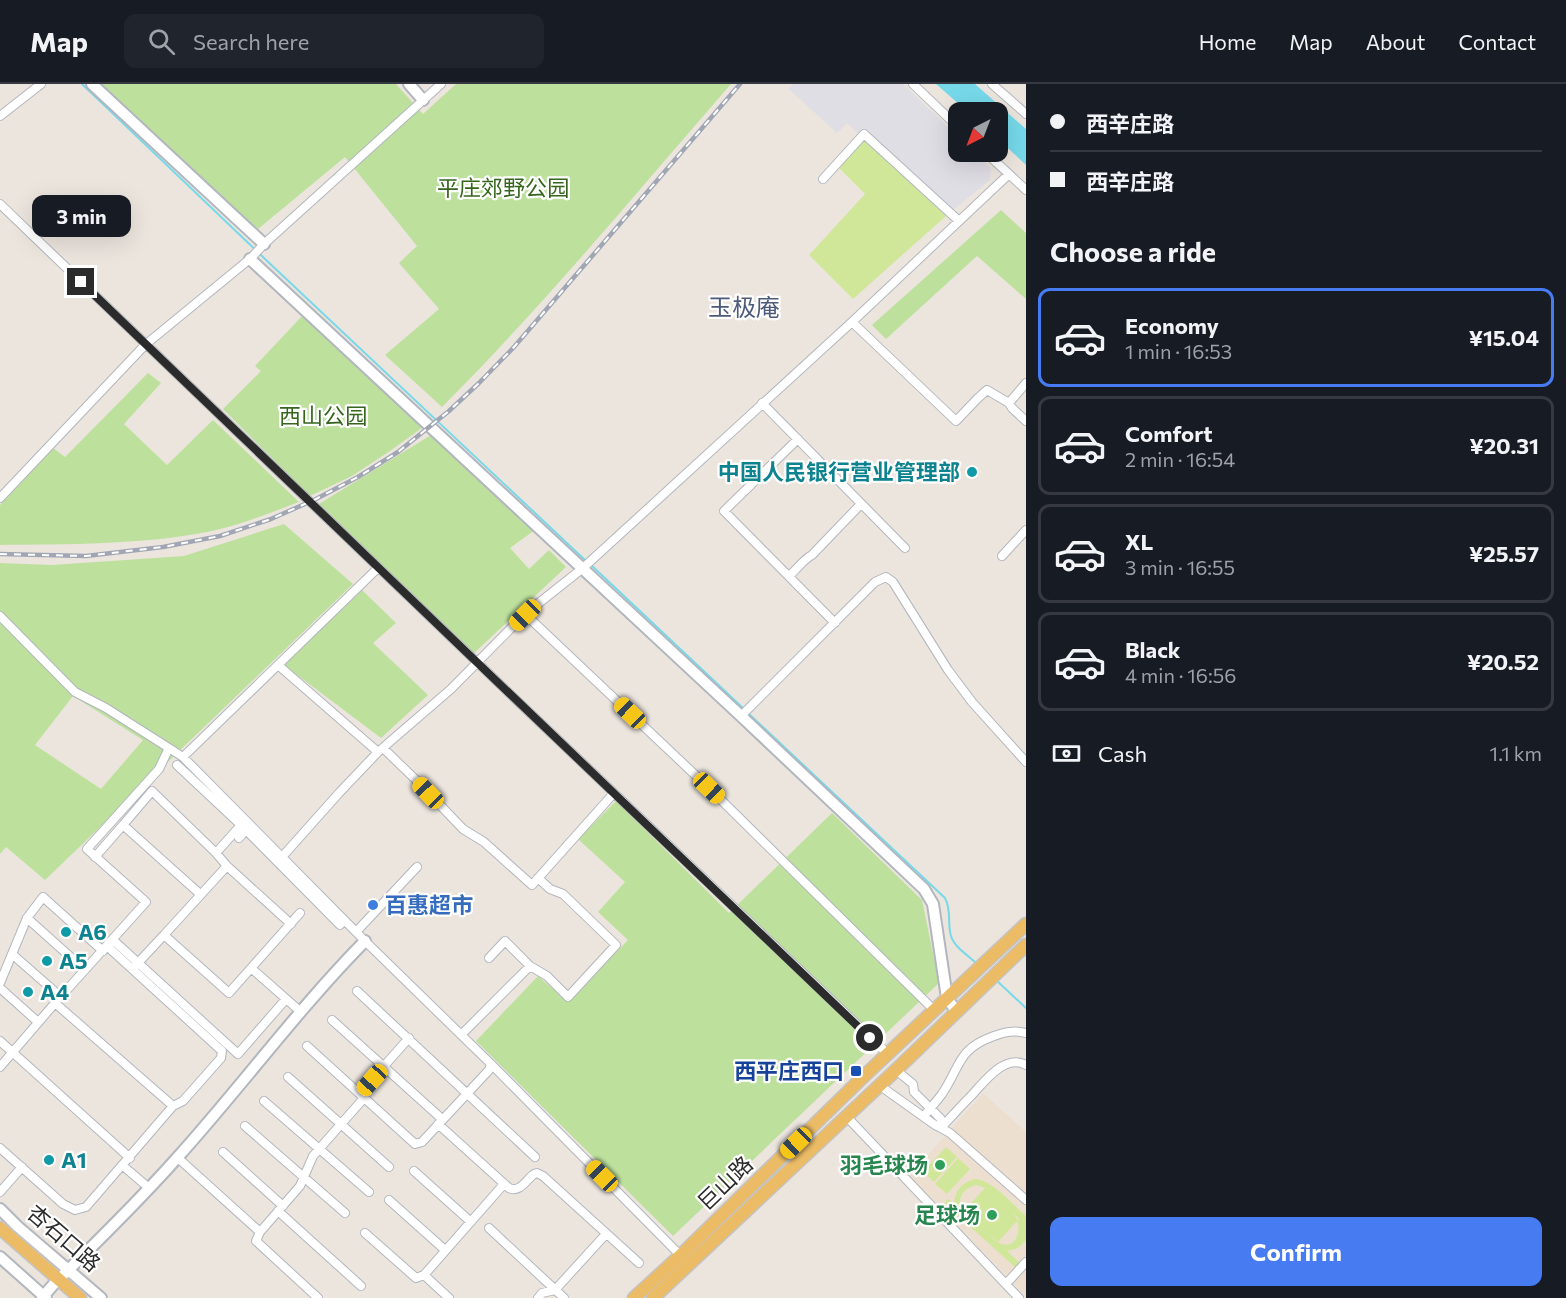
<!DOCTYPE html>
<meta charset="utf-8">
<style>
body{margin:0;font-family:Commissioner,"Noto Sans SC",sans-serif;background:#20242c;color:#f1f3f6;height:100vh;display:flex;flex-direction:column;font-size:22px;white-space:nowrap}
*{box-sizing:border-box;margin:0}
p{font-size:20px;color:#9ea1a6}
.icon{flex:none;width:33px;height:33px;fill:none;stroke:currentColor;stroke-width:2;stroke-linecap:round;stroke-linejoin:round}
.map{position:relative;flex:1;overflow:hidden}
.side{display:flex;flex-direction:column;background:#171b24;width:540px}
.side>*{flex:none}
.banner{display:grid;align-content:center;height:132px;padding:0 24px;background:#171b24}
.needle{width:39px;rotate:222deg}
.controls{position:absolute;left:948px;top:18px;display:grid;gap:12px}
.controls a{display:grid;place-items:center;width:60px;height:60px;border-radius:12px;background:#171b24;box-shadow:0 6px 24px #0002;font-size:30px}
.end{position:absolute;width:27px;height:27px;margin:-14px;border:8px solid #2b2b2b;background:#fff;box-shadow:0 0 0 3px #fff}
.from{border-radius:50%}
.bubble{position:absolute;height:42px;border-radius:12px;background:#171b24;box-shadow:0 6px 24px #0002;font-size:20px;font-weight:700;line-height:42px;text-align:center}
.car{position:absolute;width:18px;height:36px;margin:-18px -9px;border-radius:8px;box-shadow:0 0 4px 2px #0007;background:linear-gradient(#f5c518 24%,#345 0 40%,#f5c518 0 76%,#345 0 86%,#f5c518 0)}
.banner b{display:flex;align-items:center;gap:21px;height:57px;font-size:22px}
.banner b+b{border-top:2px solid #363941}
.banner i{width:15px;height:15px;background:#f1f3f6}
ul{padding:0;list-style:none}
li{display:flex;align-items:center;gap:18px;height:99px;margin:0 12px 9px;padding:0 12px;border:3px solid #363941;border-radius:12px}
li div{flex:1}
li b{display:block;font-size:22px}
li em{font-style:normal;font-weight:700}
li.on{border-color:#467bf2}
li>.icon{width:54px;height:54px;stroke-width:1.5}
h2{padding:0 24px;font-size:27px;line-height:72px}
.pay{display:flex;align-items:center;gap:15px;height:66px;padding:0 24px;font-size:22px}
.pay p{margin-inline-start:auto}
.button{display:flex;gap:12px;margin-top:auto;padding:12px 24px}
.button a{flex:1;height:69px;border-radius:12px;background:#467bf2;color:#fff;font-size:24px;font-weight:700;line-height:69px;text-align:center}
header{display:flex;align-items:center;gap:36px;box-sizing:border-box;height:84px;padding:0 30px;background:#171b24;border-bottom:2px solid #363941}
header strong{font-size:28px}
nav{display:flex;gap:33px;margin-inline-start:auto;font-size:21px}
.search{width:420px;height:54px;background:#20242c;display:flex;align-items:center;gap:15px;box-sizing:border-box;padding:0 21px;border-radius:12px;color:#9ea1a6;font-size:22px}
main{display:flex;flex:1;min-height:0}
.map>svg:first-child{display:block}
</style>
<header>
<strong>Map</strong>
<div class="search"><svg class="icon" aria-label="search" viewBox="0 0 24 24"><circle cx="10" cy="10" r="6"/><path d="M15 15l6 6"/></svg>Search here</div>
<nav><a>Home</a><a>Map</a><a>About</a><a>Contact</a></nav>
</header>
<main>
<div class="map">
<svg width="1026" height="1214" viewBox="0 0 1026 1214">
<rect width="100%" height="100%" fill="#ece5de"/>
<!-- industrial -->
<path fill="#e0dee5" d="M 793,0 L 903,0 L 958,53 L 958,68 L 974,68 L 991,84 L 990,96 L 946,132 L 847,39 L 837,49 L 789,5 Z"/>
<!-- education -->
<path fill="#eddfcf" d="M 983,1009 L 1026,1048 L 1026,1212 L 909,1092 Z"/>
<!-- green -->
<path fill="#bde09d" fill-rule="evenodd" d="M 101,0 L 396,0 L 423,30 L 456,0 L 731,0 C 636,109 544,221 442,323 L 385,271 L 439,225 L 399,179 L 417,162 L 345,73 L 258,145 Z
M 1001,126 L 1026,149 L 1026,215 L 977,172 L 886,255 L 872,241 Z
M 304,230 L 426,341 L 390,367 L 352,392 L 310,412 L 223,325 L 261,287 L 255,282 Z
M 148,289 L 161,299 L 124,340 L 167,381 L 213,336 L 299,418 C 269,429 238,442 207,448 C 139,461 69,460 0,461 L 0,421 L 53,364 L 65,373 Z
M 431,351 L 535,446 L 510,464 L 529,485 L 549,466 L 566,483 L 473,570 L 319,420 Z
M 284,440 L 353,500 L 45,796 L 6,763 L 0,770 L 0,479 L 52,481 L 184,472 ZM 73,612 L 143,656 L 101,705 L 35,661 Z
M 362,506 L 396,539 L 373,559 L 428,611 L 381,654 L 284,581 Z
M 616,717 L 729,829 L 832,729 L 922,816 L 939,899 L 673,1152 L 476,957 L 538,892 L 568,918 L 628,856 L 598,828 L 625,798 L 578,755 Z"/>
<!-- pitch -->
<path fill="#d0e79a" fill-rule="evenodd" d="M 864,56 L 946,132 L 853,215 L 809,171 L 865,110 L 839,84 Z
M 946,1063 L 957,1073 L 934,1098 L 923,1088 Z
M 958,1074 L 970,1085 L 947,1110 L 935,1100 Z
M 974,1095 C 991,1094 1013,1121 1026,1132 L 1026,1156 L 1018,1164 L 1007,1167 L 1021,1180 L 1017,1185 L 944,1119 L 948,1115 L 954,1120 C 955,1106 961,1099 974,1095 ZM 976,1101 L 985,1104 L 963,1128 C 956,1115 962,1105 976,1101 ZM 1014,1129 C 1026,1149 1012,1175 989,1151 L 998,1158 L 1019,1135 Z"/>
<!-- water -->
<path fill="#76d9ea" d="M 936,0 L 975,0 L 1026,45 L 1026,81 L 998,55 L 998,28 L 968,28 Z"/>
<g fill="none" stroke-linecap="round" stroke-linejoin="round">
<!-- stream -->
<path stroke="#76d9ea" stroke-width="2" d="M 82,0 L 265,175 L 586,477
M 591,481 L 744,625
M 748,629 L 945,814 C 952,827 947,839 951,852 C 954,863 969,872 977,880
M 995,895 L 1026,924"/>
<!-- street casing -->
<g stroke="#b2b6be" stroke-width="10">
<path id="street" d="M 913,0 L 958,43
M 992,0 L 1026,30
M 0,32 L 41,0
M 1009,90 L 1026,106
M 823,95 L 864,50 L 959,137
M 0,120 L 508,608 L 888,970
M 852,238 L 956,337 L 978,314 L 987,306 L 1009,319 L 1012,324 L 1026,337
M 762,319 L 905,464
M 1009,319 L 1026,299
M 798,355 L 724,427 L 835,539
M 0,414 L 145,261 L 251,174 L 264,160 L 441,0
M 1002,472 L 1026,446
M 789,492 C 796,486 804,475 812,471 L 861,420
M 525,530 L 709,704 L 934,926
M 0,532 L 75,608 L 106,624 L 183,673 L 365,857 L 491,980 L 682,1173
M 278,581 L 378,668
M 741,632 L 875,498 L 886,493 L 893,498 L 948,586 L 972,618 L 1026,678
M 169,664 L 159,685 L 87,765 L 146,818 L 55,919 L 173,1022
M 383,664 L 415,695 L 463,745 L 484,758 L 532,801 L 614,709
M 183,673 L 378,484
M 177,681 L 241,741 L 216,769
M 123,741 L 152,707 L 216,769 L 227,782
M 241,741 L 340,841
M 239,754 L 246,746
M 95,773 L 123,741 L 200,810
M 282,773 L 339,709 L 378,668 L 451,605 L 525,530 L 583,484 L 852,238 L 1009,90 L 985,68
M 27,834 L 43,813 L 103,867
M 356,848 L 417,783
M 164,851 L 227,782 L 291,840
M 113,856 L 238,970 L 286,915
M 12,870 L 61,913
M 489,874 L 505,857 L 530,882 L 547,892 L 568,913 L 616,861 L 563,810 L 550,805 L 538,794
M 136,881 L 164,851 L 229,909 L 300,829
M 251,884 L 301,928
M 0,899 L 27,834 L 85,886
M 0,904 L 38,938
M 357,907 L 535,1073
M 332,936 L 442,1035
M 461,951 L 530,882
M 0,957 L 130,1074
M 307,962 L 415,1060 L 422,1058 L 489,986 L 491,980
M 0,983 L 55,919
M 896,986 L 913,1000 L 914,1008 L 941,1035 L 941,1044
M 288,993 L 389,1083
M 879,1001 L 935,1041 L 939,1043 L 942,1042 L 941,1044 L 950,1049 L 1026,1116
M 360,1009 L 409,954
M 264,1017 L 369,1108
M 846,1032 L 1019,1214
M 924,1032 C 930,1024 937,1017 942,1010 C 961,982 957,965 994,952 C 1005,948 1014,946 1026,949
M 438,1040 L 509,1104 C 520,1109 526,1096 534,1090 L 537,1089 L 543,1092 L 639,1179
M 245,1042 L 345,1129
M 941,1044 C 951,1033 961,1022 971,1012 C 984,998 1005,969 1026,981
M 0,1064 L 63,1120 L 75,1126 L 86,1123 L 173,1022 L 183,1017 L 221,974 L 222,967 L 107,862
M 223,1068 L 283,1122
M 178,1074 L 260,1148
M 122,1081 L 149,1104
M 414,1087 L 471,1138
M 0,1108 L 22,1083
M 389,1116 L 445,1166
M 278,1127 L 361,1202
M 489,1144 L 564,1214
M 365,1149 L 416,1194 L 424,1191 L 504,1100
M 424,1191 L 449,1214
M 1006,1200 L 1026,1178
M 318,1214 L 256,1157 L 260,1148 L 300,1102 L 313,1072 L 364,1014
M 538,1214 L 542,1209 L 555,1206 L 606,1150"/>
</g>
<!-- secondary casing -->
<g stroke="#b2b6be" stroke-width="14">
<path id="secondary" d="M 92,0 L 264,160
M 409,0 L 423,16
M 250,175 L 741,632 L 924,805 L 933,820 L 947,914 L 956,927
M 0,1125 L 17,1142 L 101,1214
M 0,1173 L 46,1214
M 42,1214 L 53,1201 C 95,1160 138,1118 177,1074 C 241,1003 298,925 365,857"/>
</g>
<!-- primary casing -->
<g stroke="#c4c4c4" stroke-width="15">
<path id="primary" d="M 0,1144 L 80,1214
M 634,1214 L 681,1171 L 862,994 L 1026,840
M 653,1214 L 896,986 L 1026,861"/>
</g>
<!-- street -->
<use href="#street" stroke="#fff" stroke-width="8"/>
<!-- secondary -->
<use href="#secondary" stroke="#fff" stroke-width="10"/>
<!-- primary -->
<use href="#primary" stroke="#ebbb65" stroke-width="12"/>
<!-- rail casing -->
<g stroke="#a1a6b5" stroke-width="4.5">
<path id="rail" d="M 0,470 L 86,472 L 163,463 L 220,452 L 271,435 L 316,415 L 358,393 L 398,368 L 449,327 L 479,299 L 514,263 L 740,0"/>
</g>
<!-- rail -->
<use href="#rail" stroke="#fff" stroke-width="2" stroke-dasharray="7" stroke-linecap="butt"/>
</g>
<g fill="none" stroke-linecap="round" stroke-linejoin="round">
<!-- route -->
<path stroke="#2b2b2b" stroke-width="8" d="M 81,198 L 508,608 L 870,954"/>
</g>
<!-- markers -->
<g fill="#0f9aa8" stroke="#fff" stroke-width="2">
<circle cx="972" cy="388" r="6"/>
<circle cx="66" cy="848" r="6"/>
<circle cx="47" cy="877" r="6"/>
<circle cx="28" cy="908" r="6"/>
<circle cx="49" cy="1076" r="6"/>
</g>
<circle fill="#3f7fe0" stroke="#fff" stroke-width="2" cx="373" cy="821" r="6"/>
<rect fill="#1a4fb4" stroke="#fff" stroke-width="2" x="850" y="981" width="12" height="12" rx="3"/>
<g fill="#2e9e5b" stroke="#fff" stroke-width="2">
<circle cx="940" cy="1081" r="6"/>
<circle cx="992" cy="1131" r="6"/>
</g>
<g text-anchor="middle" stroke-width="4.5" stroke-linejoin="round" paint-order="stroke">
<!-- park labels -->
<g font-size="22" fill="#36661e" stroke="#fff">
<text x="503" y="112">平庄郊野公园</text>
<text x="323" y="340">西山公园</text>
</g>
<!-- culture labels -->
<g font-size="22" font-weight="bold" fill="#0d838f" stroke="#fff" text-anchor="start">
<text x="960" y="396" text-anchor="end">中国人民银行营业管理部</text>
<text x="78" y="856">A6</text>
<text x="59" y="885">A5</text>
<text x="40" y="916">A4</text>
<text x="61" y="1084">A1</text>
</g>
<!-- shop labels -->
<g font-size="22" font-weight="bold" fill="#366cbe" stroke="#fff" text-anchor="start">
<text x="385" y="829">百惠超市</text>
</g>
<!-- transit labels -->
<g font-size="22" font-weight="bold" fill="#164399" stroke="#fff" text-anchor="end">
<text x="844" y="995">西平庄西口</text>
</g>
<!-- leisure labels -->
<g font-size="22" font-weight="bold" fill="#27864d" stroke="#fff" text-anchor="end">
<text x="928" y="1089">羽毛球场</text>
<text x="980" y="1139">足球场</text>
</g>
<!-- street labels -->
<g font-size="22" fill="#2b2b2b" stroke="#fff">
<text transform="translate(725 1099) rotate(-44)" y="8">巨山路</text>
<text transform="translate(64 1154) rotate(41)" y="8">杏石口路</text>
</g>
<!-- neighbourhood labels -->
<g font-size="24" fill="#4d5b7a" stroke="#fff">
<text x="744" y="232">玉极庵</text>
</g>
</g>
</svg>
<div class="controls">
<a><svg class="needle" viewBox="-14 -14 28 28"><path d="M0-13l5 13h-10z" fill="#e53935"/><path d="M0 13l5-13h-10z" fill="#9ea1a6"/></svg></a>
</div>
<i class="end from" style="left:870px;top:954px"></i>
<i class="end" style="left:81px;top:198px"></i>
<div class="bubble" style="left:32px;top:111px;width:99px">3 min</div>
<i class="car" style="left:525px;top:531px;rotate:225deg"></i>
<i class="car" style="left:630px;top:629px;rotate:314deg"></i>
<i class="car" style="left:709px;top:704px;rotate:134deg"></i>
<i class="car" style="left:428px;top:709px;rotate:316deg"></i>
<i class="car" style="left:372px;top:996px;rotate:222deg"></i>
<i class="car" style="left:796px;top:1059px;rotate:226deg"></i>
<i class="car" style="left:602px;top:1092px;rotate:315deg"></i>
</div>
<section class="side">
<div class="banner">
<b><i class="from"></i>西辛庄路</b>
<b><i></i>西辛庄路</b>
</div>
<h2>Choose a ride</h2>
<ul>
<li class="on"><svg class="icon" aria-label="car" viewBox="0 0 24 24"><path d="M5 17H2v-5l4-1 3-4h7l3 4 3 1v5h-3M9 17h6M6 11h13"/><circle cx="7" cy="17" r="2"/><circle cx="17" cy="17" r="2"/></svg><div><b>Economy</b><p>1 min · 16:53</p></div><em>¥15.04</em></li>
<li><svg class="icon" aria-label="car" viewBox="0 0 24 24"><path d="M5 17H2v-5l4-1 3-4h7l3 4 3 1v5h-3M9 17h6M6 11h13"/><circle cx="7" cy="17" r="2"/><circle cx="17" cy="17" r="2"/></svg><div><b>Comfort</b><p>2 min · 16:54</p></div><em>¥20.31</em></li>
<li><svg class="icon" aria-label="car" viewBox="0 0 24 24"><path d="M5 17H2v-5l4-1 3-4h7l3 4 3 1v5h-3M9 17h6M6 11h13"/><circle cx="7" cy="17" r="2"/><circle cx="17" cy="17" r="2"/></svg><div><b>XL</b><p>3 min · 16:55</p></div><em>¥25.57</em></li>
<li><svg class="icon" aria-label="car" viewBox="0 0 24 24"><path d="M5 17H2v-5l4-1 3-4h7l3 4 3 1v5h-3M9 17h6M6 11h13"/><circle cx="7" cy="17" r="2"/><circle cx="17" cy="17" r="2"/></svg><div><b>Black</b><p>4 min · 16:56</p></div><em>¥20.52</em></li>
</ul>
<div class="pay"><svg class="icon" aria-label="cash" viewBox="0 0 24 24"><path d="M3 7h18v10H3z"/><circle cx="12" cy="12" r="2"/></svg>Cash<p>1.1 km</p></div>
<div class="button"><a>Confirm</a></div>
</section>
</main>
